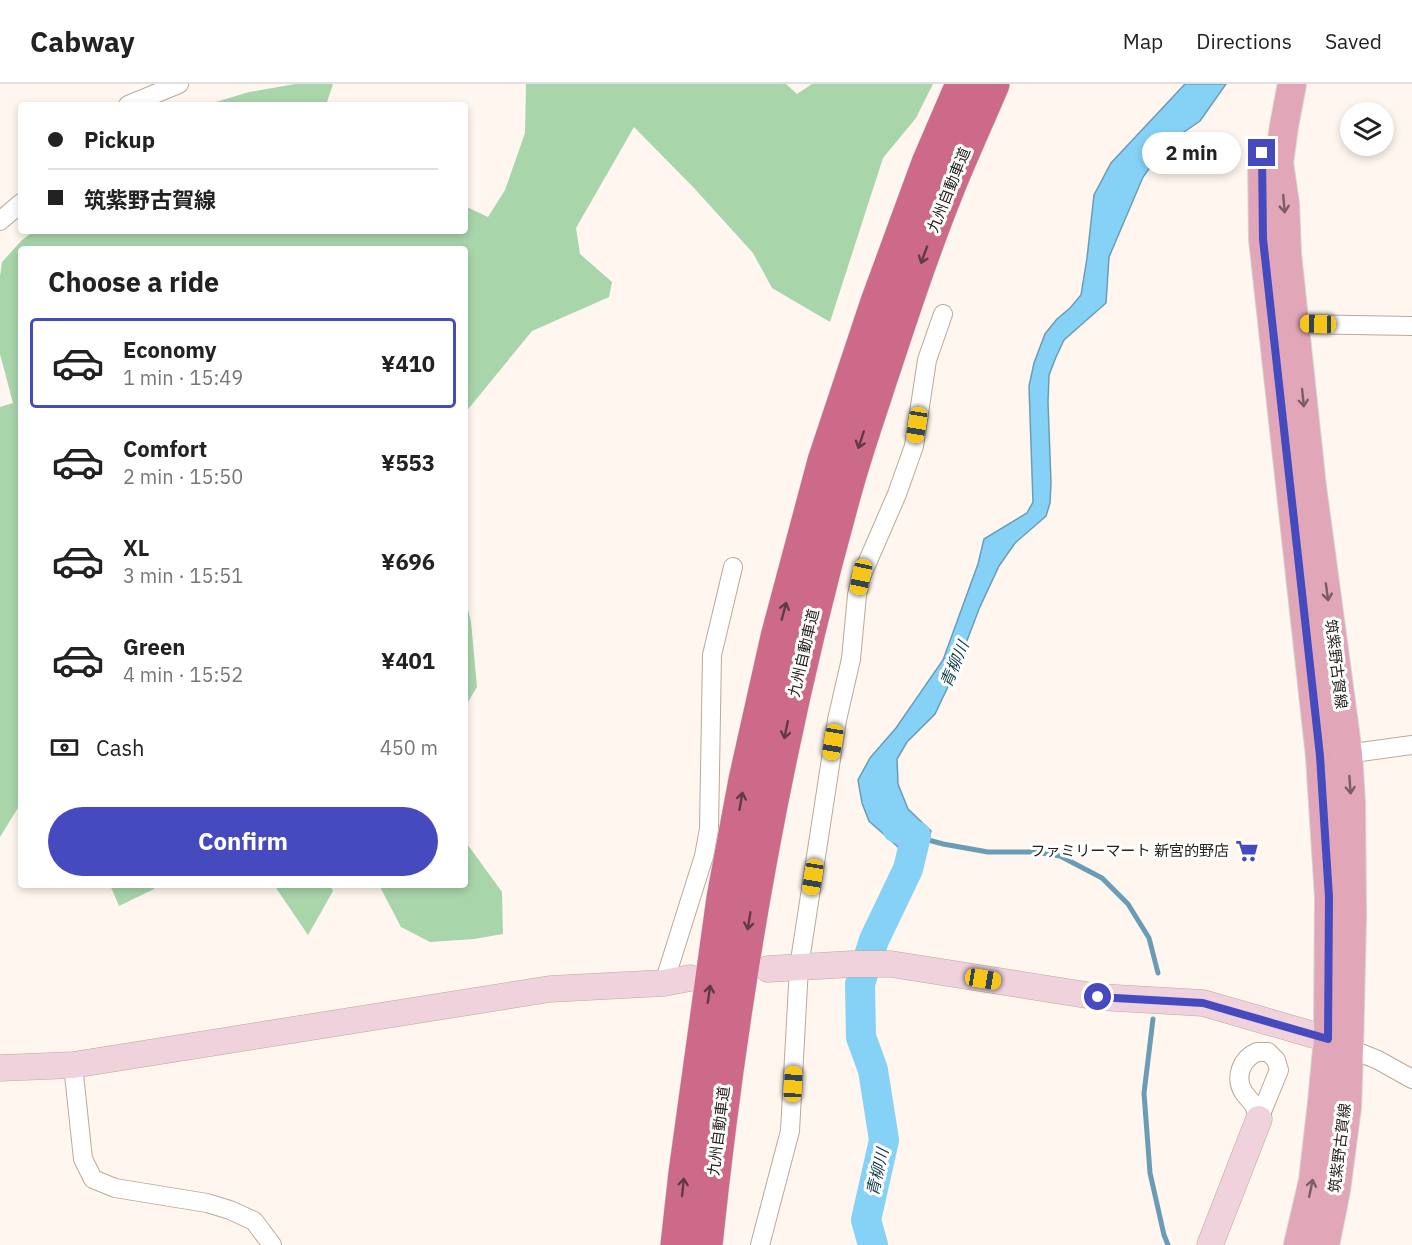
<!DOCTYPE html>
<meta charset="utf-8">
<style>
body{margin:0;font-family:"IBM Plex Sans","Noto Sans JP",sans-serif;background:#f2f2f2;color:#222;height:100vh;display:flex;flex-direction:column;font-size:22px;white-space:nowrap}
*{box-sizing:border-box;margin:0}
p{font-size:20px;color:#767676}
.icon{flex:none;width:33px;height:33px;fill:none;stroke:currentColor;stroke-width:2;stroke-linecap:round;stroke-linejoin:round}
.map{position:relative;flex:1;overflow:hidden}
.sheet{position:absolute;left:18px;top:162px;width:450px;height:642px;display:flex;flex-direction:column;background:#fff;border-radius:6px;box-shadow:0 3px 9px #0003}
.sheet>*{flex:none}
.top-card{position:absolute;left:18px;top:18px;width:450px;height:132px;border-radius:6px;box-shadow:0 3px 9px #0003;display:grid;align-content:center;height:132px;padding:0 30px;background:#fff}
.tools{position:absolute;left:1340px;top:18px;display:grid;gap:12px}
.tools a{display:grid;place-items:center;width:54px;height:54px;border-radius:50%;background:#fff;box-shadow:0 3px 9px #0003;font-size:30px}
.end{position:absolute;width:27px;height:27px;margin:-14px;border:8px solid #464abf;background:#fff;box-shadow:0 0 0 3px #fff}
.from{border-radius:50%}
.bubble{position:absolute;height:42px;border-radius:21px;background:#fff;box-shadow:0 3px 9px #0003;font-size:20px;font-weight:800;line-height:42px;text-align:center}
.car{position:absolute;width:18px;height:36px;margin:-18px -9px;border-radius:8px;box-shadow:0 0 4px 2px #0007;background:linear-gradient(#f5c518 24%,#345 0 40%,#f5c518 0 76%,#345 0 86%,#f5c518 0)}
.top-card b{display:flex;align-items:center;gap:21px;height:57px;font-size:22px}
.top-card b+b{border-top:2px solid #e0e0e0}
.top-card i{width:15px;height:15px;background:#222}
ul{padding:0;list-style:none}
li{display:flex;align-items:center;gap:18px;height:90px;margin:0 12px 9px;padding:0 18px;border:3px solid transparent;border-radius:6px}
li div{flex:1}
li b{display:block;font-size:22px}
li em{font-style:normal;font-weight:800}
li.on{border-color:#464abf}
li>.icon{width:54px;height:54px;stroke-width:1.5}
h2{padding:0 30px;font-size:27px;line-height:72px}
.pay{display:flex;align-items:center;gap:15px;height:66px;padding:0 30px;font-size:22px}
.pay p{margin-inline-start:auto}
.cta{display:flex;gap:12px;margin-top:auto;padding:12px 30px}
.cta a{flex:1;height:69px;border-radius:36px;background:#464abf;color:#fff;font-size:24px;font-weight:800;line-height:69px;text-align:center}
header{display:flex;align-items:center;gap:36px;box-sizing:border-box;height:84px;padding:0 30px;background:#fff;border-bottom:2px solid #e0e0e0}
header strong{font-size:28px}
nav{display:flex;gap:33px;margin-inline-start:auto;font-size:21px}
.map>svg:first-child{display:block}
</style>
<header>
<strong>Cabway</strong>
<nav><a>Map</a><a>Directions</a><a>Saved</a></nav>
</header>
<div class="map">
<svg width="1412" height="1161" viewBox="0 0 1412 1161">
<rect width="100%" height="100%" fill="#fef6ef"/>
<!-- green -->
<path fill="#a9d5ab" d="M 295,0 L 333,0 L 326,21 L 206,21 L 249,8 Z
M 526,0 L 786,0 L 797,10 L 812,0 L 933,0 L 916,34 L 883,74 L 830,238 L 772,204 L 753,169 L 694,104 L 634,43 L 576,144 L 580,170 L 612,198 L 609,213 L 532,247 L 465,329 L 465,165 L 21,165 L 21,719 L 0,753 L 0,323 L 13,319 L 0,270 L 0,192 L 2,178 L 22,156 L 34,147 L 465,147 L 465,122 L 488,133 L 505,106 L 525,49 Z
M 465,512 L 471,538 L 477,603 L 465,623 Z
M 465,757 L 502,808 L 503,850 L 474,855 L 430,858 L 401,843 L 379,801 L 465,801 Z
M 110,801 L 154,801 L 154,805 L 119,822 Z
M 274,801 L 330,801 L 333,807 L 308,851 Z"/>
<!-- water -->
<path fill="#86d2f7" stroke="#6a9db5" stroke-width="1.5" d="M 1185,0 L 1226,0 L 1200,37 L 1168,59 L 1143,93 L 1109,173 L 1106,219 L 1064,256 L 1056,273 L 1049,291 L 1048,318 L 1051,399 L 1050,419 L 1046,432 L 1015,459 L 999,482 L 979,525 L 955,588 L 935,630 L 907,658 L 897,675 L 898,700 L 908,725 L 931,747 L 928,756 L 917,775 L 906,770 L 869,737 L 862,719 L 858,696 L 870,674 L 896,644 L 943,576 L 978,480 L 984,455 L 1027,429 L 1033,418 L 1029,302 L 1034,279 L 1045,250 L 1057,235 L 1070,224 L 1081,211 L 1087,174 L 1094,111 L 1111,79 Z"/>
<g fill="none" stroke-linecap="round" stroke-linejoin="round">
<!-- stream -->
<path stroke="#6a9db5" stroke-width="5" d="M 921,754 L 943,760 L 988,768 L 1035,768 L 1060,772 L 1102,794 L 1128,820 L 1149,854 L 1158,889
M 1153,935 L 1144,1009 L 1150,1089 L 1164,1151 L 1168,1161"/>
<!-- river -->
<path stroke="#86d2f7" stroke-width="30" d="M 873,1161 L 866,1136 L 884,1056 L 873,986 L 861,953 L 860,900 L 874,856 L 908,785 L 916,752 L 897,744"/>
<!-- street casing -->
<g stroke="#bba998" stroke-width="20">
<path id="street" d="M 128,21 L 179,0
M 0,137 L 21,119
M 1286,238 L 1295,240 L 1412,242
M 1339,671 L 1412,661
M 664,899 L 704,772 L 709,745 L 712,571 L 733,483
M 1341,961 L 1378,976 L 1412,995
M 1257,968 L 1268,968 L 1276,976 L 1279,986 L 1259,1035 C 1257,1031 1256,1026 1254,1021 C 1251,1017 1247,1013 1244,1009 C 1234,994 1241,975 1257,968 Z
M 73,981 L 83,1075 L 93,1095 L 115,1104 L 207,1119 L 230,1126 L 254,1137 L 272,1161
M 760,1161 L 790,1047 L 799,883 L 837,636 L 851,575 L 857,511 L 861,493 L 897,410 L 914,362 L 927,276 L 943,230"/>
</g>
<!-- secondary casing -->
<g stroke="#bba998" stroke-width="27">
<path id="secondary" d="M 768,885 L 852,880 L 891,880 L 1099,913 L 1203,919 L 1328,955
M 0,984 L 73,981 L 550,905 L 664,899 L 690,894
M 1210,1161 L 1259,1035"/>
</g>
<!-- primary casing -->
<g stroke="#d4d3d1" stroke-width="30">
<path id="primary" d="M 1292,0 L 1284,42 L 1279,79 L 1285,120 L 1287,170 L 1312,403 L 1348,670 L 1351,719 L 1352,832 L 1349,964 L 1347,1023 L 1336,1106 L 1325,1161
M 1262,68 L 1263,155 L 1320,672 L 1329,813 L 1328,955 L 1322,1019 L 1313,1097 L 1298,1161"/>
</g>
<!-- highway casing -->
<g stroke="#d4d3d1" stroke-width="34">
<path id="highway" d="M 677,1161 L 685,1089 L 723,814 L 745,696 L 777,553 L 824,377 L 877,218 L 928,79 L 962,0
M 706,1161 C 733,901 778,643 850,391 C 858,364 867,337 876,310 C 899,240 922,169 950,100 C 964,66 979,33 993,0"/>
</g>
<!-- street -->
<use href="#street" stroke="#fff" stroke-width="18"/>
<!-- secondary -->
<use href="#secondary" stroke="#f0d2dc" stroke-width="26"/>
<!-- primary -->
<use href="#primary" stroke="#e1a6b8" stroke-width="28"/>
<!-- highway -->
<use href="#highway" stroke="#cd6a89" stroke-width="33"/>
</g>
<!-- one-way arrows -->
<defs><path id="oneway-shaft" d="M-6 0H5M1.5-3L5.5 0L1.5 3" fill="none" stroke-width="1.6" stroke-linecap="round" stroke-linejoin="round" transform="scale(1.5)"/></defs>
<g stroke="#7b5d62">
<use href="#oneway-shaft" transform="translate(1284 120) rotate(85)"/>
<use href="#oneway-shaft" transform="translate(1303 314) rotate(84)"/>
<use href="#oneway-shaft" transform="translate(1327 508) rotate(82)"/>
<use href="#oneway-shaft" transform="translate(1350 701) rotate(86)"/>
<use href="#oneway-shaft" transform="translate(1311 1104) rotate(-78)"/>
</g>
<g stroke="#623b42">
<use href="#oneway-shaft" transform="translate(924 171) rotate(110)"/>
<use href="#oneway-shaft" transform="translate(861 356) rotate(108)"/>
<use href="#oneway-shaft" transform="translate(784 527) rotate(-75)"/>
<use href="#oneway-shaft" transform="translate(786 646) rotate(102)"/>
<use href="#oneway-shaft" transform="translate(741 717) rotate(-80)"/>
<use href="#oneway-shaft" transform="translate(749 837) rotate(99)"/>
<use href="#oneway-shaft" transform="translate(709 910) rotate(-82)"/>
<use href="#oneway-shaft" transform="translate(683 1103) rotate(-84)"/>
</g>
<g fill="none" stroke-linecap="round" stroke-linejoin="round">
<!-- route -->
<path stroke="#464abf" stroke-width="8" d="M 1098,913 L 1203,919 L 1328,955 L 1329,813 L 1320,672 L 1263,155 L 1262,69"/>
</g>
<!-- icons -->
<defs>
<g id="supermarket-bare" transform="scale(1.8)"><path d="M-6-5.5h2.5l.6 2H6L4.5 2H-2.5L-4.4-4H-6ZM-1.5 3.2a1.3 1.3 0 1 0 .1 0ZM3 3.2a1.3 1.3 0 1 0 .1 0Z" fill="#464abf" stroke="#fff" stroke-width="2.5" paint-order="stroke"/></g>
</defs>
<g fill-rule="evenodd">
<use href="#supermarket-bare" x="1247" y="767"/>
</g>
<g text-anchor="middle" stroke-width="6" stroke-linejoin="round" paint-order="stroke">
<!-- street labels -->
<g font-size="15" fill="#28211b" stroke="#fff">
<text transform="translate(949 106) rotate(-68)" y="5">九州自動車道</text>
<text transform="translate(804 569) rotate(-77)" y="5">九州自動車道</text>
<text transform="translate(1336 580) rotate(83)" y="5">筑紫野古賀線</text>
<text transform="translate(719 1047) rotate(-83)" y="5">九州自動車道</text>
<text transform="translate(1340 1064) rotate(-83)" y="5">筑紫野古賀線</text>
</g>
<!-- poi labels -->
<g font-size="15" fill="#28211b" stroke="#fff" text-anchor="end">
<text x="1229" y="772">ファミリーマート 新宮的野店</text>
</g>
<!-- water labels -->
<g font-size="16" font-style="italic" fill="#0f3c4e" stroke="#fff">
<text transform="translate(954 580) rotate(-67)" y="6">青柳川</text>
<text transform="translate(877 1088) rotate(-77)" y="6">青柳川</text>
</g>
</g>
</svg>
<div class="tools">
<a><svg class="icon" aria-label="layers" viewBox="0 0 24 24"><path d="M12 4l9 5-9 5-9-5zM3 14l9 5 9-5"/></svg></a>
</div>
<i class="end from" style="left:1098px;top:913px"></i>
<i class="end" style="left:1262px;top:69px"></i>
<div class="bubble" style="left:1142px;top:48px;width:99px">2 min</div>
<i class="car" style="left:1318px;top:240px;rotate:271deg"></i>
<i class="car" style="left:917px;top:341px;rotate:189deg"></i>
<i class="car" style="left:861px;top:493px;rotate:192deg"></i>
<i class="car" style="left:833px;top:658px;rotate:189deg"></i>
<i class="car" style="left:813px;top:793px;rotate:189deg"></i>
<i class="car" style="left:983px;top:895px;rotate:99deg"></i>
<i class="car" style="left:793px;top:1000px;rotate:3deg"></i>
<div class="top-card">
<b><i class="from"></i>Pickup</b>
<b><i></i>筑紫野古賀線</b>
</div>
<section class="sheet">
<h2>Choose a ride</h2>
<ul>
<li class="on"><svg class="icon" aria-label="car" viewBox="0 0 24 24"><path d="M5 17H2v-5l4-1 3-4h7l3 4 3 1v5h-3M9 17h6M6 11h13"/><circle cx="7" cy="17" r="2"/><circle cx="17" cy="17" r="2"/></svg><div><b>Economy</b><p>1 min · 15:49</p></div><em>¥410</em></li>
<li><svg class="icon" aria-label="car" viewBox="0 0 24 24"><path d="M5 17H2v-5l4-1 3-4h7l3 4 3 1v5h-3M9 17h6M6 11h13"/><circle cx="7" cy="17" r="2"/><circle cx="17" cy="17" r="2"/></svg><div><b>Comfort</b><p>2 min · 15:50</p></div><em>¥553</em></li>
<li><svg class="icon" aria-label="car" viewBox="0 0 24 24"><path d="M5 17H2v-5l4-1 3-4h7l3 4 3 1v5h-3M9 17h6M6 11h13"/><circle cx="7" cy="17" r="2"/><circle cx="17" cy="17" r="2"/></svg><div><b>XL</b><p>3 min · 15:51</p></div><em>¥696</em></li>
<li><svg class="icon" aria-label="car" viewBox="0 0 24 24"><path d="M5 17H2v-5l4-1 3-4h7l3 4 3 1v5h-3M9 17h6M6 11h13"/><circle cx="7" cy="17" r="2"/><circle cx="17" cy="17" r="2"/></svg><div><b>Green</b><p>4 min · 15:52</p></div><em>¥401</em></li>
</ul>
<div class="pay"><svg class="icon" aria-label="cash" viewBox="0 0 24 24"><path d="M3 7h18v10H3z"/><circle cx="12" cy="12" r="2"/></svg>Cash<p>450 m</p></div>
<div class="cta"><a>Confirm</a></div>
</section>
</div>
